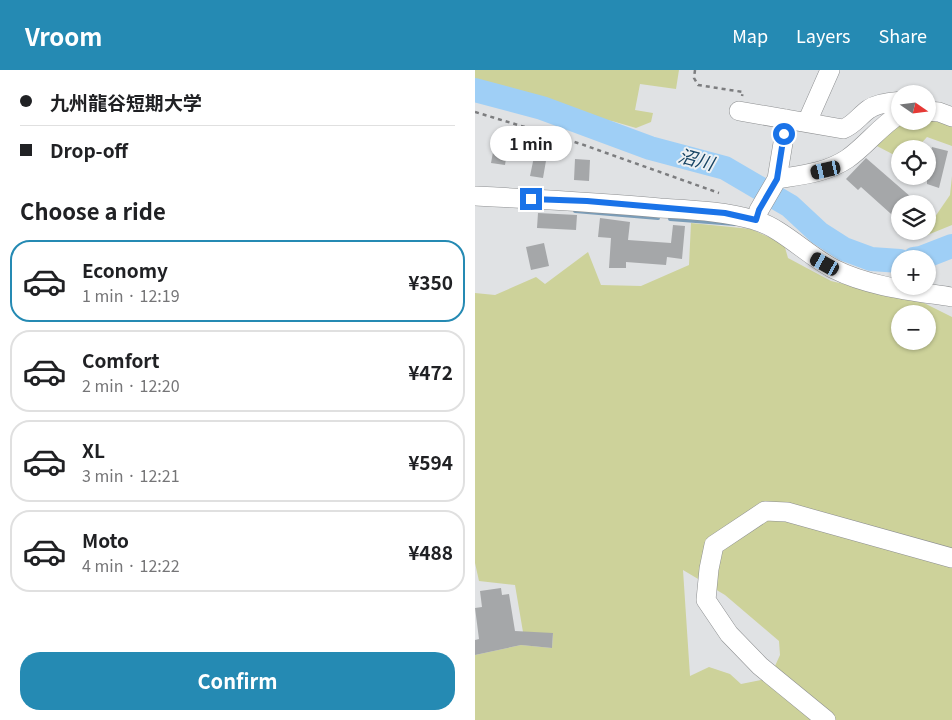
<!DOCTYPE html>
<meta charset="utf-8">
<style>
body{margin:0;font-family:Georgia,"Noto Sans JP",serif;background:#f6f6f6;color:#202124;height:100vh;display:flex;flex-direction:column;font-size:19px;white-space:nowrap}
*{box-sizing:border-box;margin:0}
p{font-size:16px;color:#757577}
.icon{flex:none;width:28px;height:28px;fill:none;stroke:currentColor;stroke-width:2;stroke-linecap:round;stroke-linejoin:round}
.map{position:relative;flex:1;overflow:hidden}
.sheet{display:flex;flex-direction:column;background:#fff;width:475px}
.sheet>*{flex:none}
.guide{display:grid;align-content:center;height:110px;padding:0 20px;background:#fff}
.needle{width:32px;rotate:104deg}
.fabs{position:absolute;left:416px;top:15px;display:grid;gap:10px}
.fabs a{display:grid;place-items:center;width:45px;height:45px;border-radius:50%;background:#fff;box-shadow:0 1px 4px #0004;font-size:25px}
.end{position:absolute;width:22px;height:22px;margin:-11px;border:6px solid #1a73e8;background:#fff;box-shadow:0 0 0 2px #fff}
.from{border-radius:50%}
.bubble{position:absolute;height:35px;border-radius:18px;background:#fff;box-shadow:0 1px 4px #0004;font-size:16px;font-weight:700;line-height:35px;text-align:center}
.car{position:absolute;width:15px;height:30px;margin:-15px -8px;border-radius:6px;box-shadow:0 0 4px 1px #0007;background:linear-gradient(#222 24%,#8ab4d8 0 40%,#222 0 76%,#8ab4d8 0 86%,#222 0)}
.guide b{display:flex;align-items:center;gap:18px;height:48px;font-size:19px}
.guide b+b{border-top:1px solid #e0e0e0}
.guide i{width:12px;height:12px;background:#202124}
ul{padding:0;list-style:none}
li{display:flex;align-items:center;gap:15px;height:82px;margin:0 10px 8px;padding:0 10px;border:2px solid #e0e0e0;border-radius:20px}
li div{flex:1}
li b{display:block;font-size:19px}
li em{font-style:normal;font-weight:700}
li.current{border-color:#258ab3}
li>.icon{width:45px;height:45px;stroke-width:1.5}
h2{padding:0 20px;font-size:22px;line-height:60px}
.cta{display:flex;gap:10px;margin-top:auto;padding:10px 20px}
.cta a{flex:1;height:58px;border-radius:20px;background:#258ab3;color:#fff;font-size:20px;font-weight:700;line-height:58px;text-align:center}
header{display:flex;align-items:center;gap:30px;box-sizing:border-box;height:70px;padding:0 25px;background:#258ab3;color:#fff}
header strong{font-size:24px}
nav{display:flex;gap:28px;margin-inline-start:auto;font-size:18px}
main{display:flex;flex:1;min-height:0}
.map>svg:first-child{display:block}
</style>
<header>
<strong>Vroom</strong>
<nav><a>Map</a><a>Layers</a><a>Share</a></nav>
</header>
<main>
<section class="sheet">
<div class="guide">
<b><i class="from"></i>九州龍谷短期大学</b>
<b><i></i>Drop-off</b>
</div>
<h2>Choose a ride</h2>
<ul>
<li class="current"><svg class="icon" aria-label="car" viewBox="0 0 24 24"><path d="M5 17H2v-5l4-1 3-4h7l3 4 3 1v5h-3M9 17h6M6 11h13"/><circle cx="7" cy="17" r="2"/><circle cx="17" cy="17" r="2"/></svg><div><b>Economy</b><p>1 min · 12:19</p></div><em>¥350</em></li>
<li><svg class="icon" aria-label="car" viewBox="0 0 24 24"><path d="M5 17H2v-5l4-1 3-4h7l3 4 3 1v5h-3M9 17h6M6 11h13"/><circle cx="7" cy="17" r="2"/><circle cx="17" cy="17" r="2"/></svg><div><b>Comfort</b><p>2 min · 12:20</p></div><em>¥472</em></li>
<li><svg class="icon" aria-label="car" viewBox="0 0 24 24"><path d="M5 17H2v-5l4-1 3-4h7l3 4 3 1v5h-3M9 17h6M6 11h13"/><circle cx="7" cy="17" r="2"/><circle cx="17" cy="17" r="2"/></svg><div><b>XL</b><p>3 min · 12:21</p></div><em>¥594</em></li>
<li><svg class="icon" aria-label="car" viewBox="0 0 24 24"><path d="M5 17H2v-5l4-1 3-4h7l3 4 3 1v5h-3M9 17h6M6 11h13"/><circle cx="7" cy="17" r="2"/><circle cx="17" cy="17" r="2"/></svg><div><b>Moto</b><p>4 min · 12:22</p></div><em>¥488</em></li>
</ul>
<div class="cta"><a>Confirm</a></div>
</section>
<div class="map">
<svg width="477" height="650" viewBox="0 0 477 650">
<rect width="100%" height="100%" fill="#e0e2e4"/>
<!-- green -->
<path fill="#cdd29a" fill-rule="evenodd" d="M 0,0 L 204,0 L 201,19 L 165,14 L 160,40 L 178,43 L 176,52 L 161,58 L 137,51 L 109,47 L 0,12 Z
M 453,50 L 477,53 L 477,76 L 452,67 L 441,79 L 425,79 L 425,88 L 400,75 L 429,51 Z
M 477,106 L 477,155 L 445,168 L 450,161 L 452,161 L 453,157 L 475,125 Z
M 216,153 L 276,159 L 309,174 L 313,188 L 356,211 L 447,232 L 477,247 L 477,650 L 0,650 L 0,585 L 46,575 L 77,578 L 78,564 L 48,562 L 40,515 L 4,511 L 0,493 L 0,223 L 20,225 L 61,207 L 70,214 L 113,182 L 126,215 L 166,216 L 214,195 ZM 425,244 L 452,244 L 452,271 L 425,271 ZM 208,500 L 250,525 L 304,571 L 305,585 L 300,596 L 286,610 L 266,614 L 255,604 L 234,597 L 215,606 Z"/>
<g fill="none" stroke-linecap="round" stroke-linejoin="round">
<!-- stream -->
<path stroke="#7b9db8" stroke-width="4" d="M 100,141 L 183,148
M 195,149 L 260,154"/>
<!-- river -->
<path stroke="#9fcff6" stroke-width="24" d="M 0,20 L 67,38 L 175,78 L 250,98 L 315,136 L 344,163 L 369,179 L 396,189 L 425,191
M 439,189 L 446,188 L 477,176"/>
</g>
<!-- building -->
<path fill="#a5a7a9" d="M 21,66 L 34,69 L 30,95 L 16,93 Z
M 457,77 L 473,81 L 464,118 L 452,114 L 452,95 Z
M 60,82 L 72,85 L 68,108 L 55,106 Z
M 391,88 L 444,134 L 425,134 L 425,152 L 386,117 L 383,120 L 371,109 Z
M 100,89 L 115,90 L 114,111 L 99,110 Z
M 63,143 L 102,145 L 101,160 L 62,158 Z
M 125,148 L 155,152 L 153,170 L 196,173 L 198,155 L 210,156 L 207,189 L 192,187 L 191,195 L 151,192 L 151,198 L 134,198 L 136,168 L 123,167 Z
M 69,173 L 74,196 L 56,200 L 51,177 Z
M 26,518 L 27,525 L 34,524 L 40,561 L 78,563 L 77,578 L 46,575 L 0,585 L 0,570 L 4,569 L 0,538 L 7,537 L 5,521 Z"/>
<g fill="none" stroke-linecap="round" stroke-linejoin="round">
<!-- minor casing -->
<g stroke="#8d8f91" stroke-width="20">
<path id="minor" d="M 264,41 L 368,59 C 379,55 384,46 394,39 C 403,33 414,33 425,31
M 452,41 L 464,42 L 477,47
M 332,52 L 355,0
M 302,109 C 326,105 351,103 372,89 C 391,76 405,56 425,44
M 0,126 C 62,129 124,132 185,138 C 217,140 249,141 279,150 C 306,157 333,186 359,199 C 395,217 438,221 477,227
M 281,150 L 284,140 L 302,109 L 312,49
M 351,650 L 285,596 L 254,564 L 231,530 L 234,499 L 239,475 L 290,441 L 312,442 L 477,488"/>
</g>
<!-- path -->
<path stroke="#7c7d7f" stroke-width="2.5" stroke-dasharray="4 4" stroke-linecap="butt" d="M 220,0 L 219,8 L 223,15 L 268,22 L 267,26
M 0,42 L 106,74 L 244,123"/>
<!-- minor -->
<use href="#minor" stroke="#fff" stroke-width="19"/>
</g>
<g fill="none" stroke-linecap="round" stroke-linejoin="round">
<!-- route -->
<path stroke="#1a73e8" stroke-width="6" d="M 56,129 L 112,131 L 250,143 L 281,150 L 284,140 L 302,109 L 309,64"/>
</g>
<g text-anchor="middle" stroke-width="4" stroke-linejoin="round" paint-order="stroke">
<!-- water labels -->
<g font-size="18" font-style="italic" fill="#164363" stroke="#edf0f2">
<text transform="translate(221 90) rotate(15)" y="6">沼川</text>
</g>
</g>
</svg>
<div class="fabs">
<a><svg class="needle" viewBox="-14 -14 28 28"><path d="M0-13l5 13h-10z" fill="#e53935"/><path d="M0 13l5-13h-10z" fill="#757577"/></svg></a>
<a><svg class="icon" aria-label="locate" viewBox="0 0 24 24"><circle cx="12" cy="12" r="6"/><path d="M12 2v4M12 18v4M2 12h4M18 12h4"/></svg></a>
<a><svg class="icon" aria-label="layers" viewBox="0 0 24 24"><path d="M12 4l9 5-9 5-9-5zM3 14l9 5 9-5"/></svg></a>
<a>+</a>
<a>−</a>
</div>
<i class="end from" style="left:309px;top:64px"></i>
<i class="end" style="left:56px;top:129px"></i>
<div class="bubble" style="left:15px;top:56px;width:82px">1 min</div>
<i class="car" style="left:351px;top:100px;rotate:257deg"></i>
<i class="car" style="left:350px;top:194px;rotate:299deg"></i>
</div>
</main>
